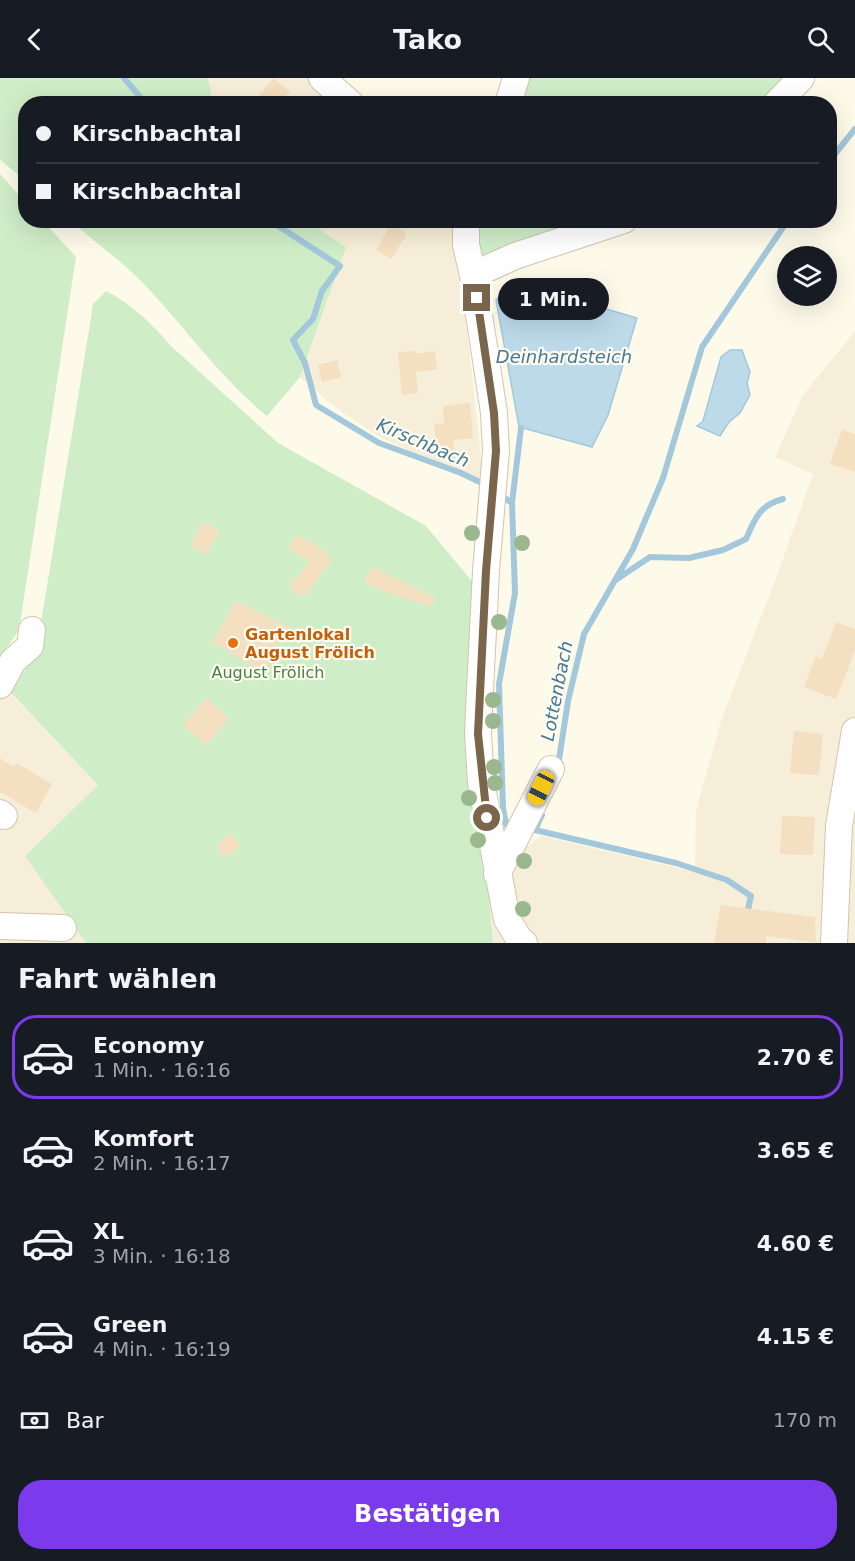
<!DOCTYPE html>
<html lang="de">
<meta charset="utf-8">
<style>
body{margin:0;font-family:"DejaVu Sans",sans-serif;background:#20242c;color:#f1f3f6;height:100vh;display:flex;flex-direction:column;font-size:22px;white-space:nowrap}
*{box-sizing:border-box;margin:0}
p{font-size:20px;color:#9ea1a6}
.icon{flex:none;width:33px;height:33px;fill:none;stroke:currentColor;stroke-width:2;stroke-linecap:round;stroke-linejoin:round}
.map{position:relative;height:865px;overflow:hidden}
.panel{display:flex;flex-direction:column;background:#171b24;flex:1}
.panel>*{flex:none}
.banner{position:absolute;left:18px;top:18px;width:819px;height:132px;border-radius:24px;box-shadow:0 6px 24px #0002;display:grid;align-content:center;height:132px;padding:0 18px;background:#171b24}
.tools{position:absolute;left:777px;top:168px;display:grid;gap:12px}
.tools a{display:grid;place-items:center;width:60px;height:60px;border-radius:50%;background:#171b24;box-shadow:0 6px 24px #0002;font-size:30px}
.end{position:absolute;width:27px;height:27px;margin:-14px;border:8px solid #7b654b;background:#fff;box-shadow:0 0 0 3px #fff}
.from{border-radius:50%}
.bubble{position:absolute;height:42px;border-radius:21px;background:#171b24;box-shadow:0 6px 24px #0002;font-size:20px;font-weight:700;line-height:42px;text-align:center}
.car{position:absolute;width:18px;height:36px;margin:-18px -9px;border-radius:8px;box-shadow:0 0 4px 2px #0007;background:linear-gradient(#f5c518 24%,#345 0 40%,#f5c518 0 76%,#345 0 86%,#f5c518 0)}
.banner b{display:flex;align-items:center;gap:21px;height:57px;font-size:22px}
.banner b+b{border-top:2px solid #363941}
.banner i{width:15px;height:15px;background:#f1f3f6}
ul{padding:0;list-style:none}
li{display:flex;align-items:center;gap:18px;height:84px;margin:0 12px 9px;padding:0 6px;border:3px solid transparent;border-radius:24px}
li div{flex:1}
li b{display:block;font-size:22px}
li em{font-style:normal;font-weight:700}
li.selected{border-color:#7c3aed}
li>.icon{width:54px;height:54px;stroke-width:1.5}
h2{padding:0 18px;font-size:27px;line-height:72px}
.pay{display:flex;align-items:center;gap:15px;height:66px;padding:0 18px;font-size:22px}
.pay p{margin-inline-start:auto}
.primary-button{display:flex;gap:12px;margin-top:auto;padding:12px 18px}
.primary-button a{flex:1;height:69px;border-radius:24px;background:#7c3aed;color:#fff;font-size:24px;font-weight:700;line-height:69px;text-align:center}
header{display:flex;justify-content:space-between;align-items:center;height:78px;padding:0 18px;background:#171b24;font-size:27px;font-weight:700}
.map>svg:first-child{display:block}
</style>
<header><svg class="icon" aria-label="back" viewBox="0 0 24 24"><path d="M15 5l-7 7 7 7"/></svg>Tako<svg class="icon" aria-label="search" viewBox="0 0 24 24"><circle cx="10" cy="10" r="6"/><path d="M15 15l6 6"/></svg></header>
<div class="map">
<svg width="855" height="865" viewBox="0 0 855 865">
<rect width="100%" height="100%" fill="#fdfaea"/>
<!-- residential -->
<path fill="#f6eed8" d="M 208,0 L 312,0 L 341,25 L 213,25 Z
M 308,143 L 455,143 L 484,406 L 382,360 L 340,333 L 300,299 L 346,169 Z
M 855,253 L 855,865 L 493,865 L 487,793 L 504,786 L 541,758 L 695,794 L 696,732 L 722,640 L 779,492 L 813,396 L 775,379 L 803,317 Z
M 0,605 L 98,707 L 25,778 L 86,865 L 0,865 Z"/>
<!-- green -->
<path fill="#cfedc7" d="M 0,0 L 208,0 L 213,25 L 26,26 L 25,102 L 0,82 Z
M 527,0 L 790,0 L 765,25 L 519,26 Z
M 0,96 L 25,124 L 26,142 L 43,143 L 76,179 L 19,552 L 0,580 Z
M 71,143 L 308,143 L 346,169 L 300,299 L 267,338 C 220,300 185,249 144,206 C 122,183 94,164 71,143 Z
M 482,143 L 608,143 L 480,185 L 479,154 Z
M 106,213 C 132,226 152,246 171,268 L 278,365 L 426,448 L 476,508 L 487,793 L 493,865 L 86,865 L 25,778 L 98,707 L 10,614 L 36,575 L 91,240 L 93,226 Z"/>
<!-- water -->
<path fill="#bddae9" stroke="#a3c8db" stroke-width="1.5" d="M 514,204 L 637,240 L 608,337 L 592,369 L 519,349 L 496,222 Z
M 730,272 L 742,272 L 750,294 L 747,305 L 750,317 L 740,335 L 729,344 L 720,358 L 697,348 L 703,343 L 721,279 Z"/>
<g fill="none" stroke-linecap="round" stroke-linejoin="round">
<!-- stream -->
<path stroke="#a3c8db" stroke-width="6" d="M 124,0 L 146,26
M 830,82 L 855,51
M 269,142 L 340,188 L 322,213 L 313,241 L 293,262 L 305,285 L 316,327 L 379,365 L 461,395 L 486,407
M 499,416 L 512,425
M 617,501 L 650,479 L 689,480 L 723,472 L 746,461 C 755,440 760,427 783,421
M 558,688 L 568,623 L 584,556 L 633,471 L 663,400 L 702,269 L 788,142
M 542,737 L 535,752 L 676,785 L 727,802 L 751,818 L 747,836
M 511,753 L 506,746 L 503,730 L 499,606 L 515,515 L 512,425 L 521,350"/>
</g>
<!-- building -->
<path fill="#f4dfc1" d="M 274,0 L 290,14 L 280,26 L 270,26 L 259,17 Z
M 391,146 L 407,156 L 391,181 L 376,172 Z
M 414,273 L 415,276 L 435,273 L 437,291 L 416,294 L 418,315 L 402,317 L 398,274 Z
M 337,282 L 341,299 L 322,304 L 318,287 Z
M 470,325 L 473,360 L 453,362 L 455,380 L 438,382 L 434,346 L 444,345 L 443,328 Z
M 842,351 L 855,356 L 855,394 L 830,386 Z
M 204,444 L 220,453 L 206,477 L 190,467 Z
M 297,456 L 325,473 L 324,475 L 332,481 L 304,520 L 289,509 L 309,483 L 289,470 Z
M 372,489 L 435,520 L 432,529 L 388,515 L 364,504 Z
M 236,523 L 291,550 L 271,575 L 274,577 L 264,595 L 212,564 Z
M 836,544 L 855,551 L 855,572 L 836,621 L 804,609 L 816,578 L 822,581 Z
M 206,620 L 229,640 L 206,667 L 183,647 Z
M 794,653 L 823,656 L 819,697 L 790,695 Z
M 0,680 L 14,689 L 16,685 L 52,706 L 36,735 L 0,714 Z
M 782,738 L 815,739 L 813,777 L 780,776 Z
M 231,755 L 241,768 L 225,780 L 216,767 Z
M 721,827 L 815,839 L 816,864 L 766,858 L 766,865 L 714,865 Z"/>
<g fill="none" stroke-linecap="round" stroke-linejoin="round">
<!-- minor casing -->
<g stroke="#d2c4ae" stroke-width="28">
<path id="minor" d="M 322,0 L 351,26
M 508,26 L 516,0
M 776,26 L 801,0
M 466,142 L 466,167 L 473,197 L 494,335 L 496,373 L 486,493 L 479,632 L 478,656 L 481,704 L 507,841 L 519,861 L 524,865
M 473,197 L 515,178 L 624,142
M 0,607 L 13,583 L 30,568 L 32,552
M 0,735 L 4,738
M 497,796 L 551,691
M 0,848 L 63,850
M 834,865 L 839,748 L 855,653"/>
</g>
<!-- minor -->
<use href="#minor" stroke="#fff" stroke-width="26"/>
</g>
<!-- trees -->
<g fill="#9ab78e">
<circle cx="472" cy="455" r="8"/>
<circle cx="522" cy="465" r="8"/>
<circle cx="499" cy="544" r="8"/>
<circle cx="493" cy="622" r="8"/>
<circle cx="493" cy="643" r="8"/>
<circle cx="494" cy="689" r="8"/>
<circle cx="495" cy="705" r="8"/>
<circle cx="469" cy="720" r="8"/>
<circle cx="478" cy="762" r="8"/>
<circle cx="524" cy="783" r="8"/>
<circle cx="523" cy="831" r="8"/>
</g>
<g fill="none" stroke-linecap="round" stroke-linejoin="round">
<!-- route -->
<path stroke="#7b654b" stroke-width="8" d="M 477,220 L 494,335 L 496,373 L 486,493 L 478,656 L 487,740"/>
</g>
<!-- markers -->
<circle fill="#e8710a" stroke="#fffcf2" stroke-width="2" cx="233" cy="565" r="6"/>
<g text-anchor="middle" stroke-width="4.5" stroke-linejoin="round" paint-order="stroke">
<!-- food labels -->
<g font-size="16" font-weight="bold" fill="#c56008" stroke="#fffcf2" text-anchor="start">
<text x="245" y="562">Gartenlokal<tspan x="245" dy="18">August Frölich</tspan></text>
</g>
<!-- park labels -->
<g font-size="16" fill="#498142" stroke="#fffcf2">
<text x="268" y="600">August Frölich</text>
</g>
<!-- water labels -->
<g font-size="18" font-style="italic" fill="#467996" stroke="#fffcf2">
<text x="564" y="285">Deinhardsteich</text>
<text transform="translate(423 365) rotate(23)" y="6">Kirschbach</text>
<text transform="translate(557 613) rotate(-79)" y="6">Lottenbach</text>
</g>
</g>
</svg>
<div class="tools">
<a><svg class="icon" aria-label="layers" viewBox="0 0 24 24"><path d="M12 4l9 5-9 5-9-5zM3 14l9 5 9-5"/></svg></a>
</div>
<i class="end from" style="left:487px;top:740px"></i>
<i class="end" style="left:477px;top:220px"></i>
<div class="bubble" style="left:498px;top:200px;width:111px">1 Min.</div>
<i class="car" style="left:541px;top:710px;rotate:206deg"></i>
<div class="banner">
<b><i class="from"></i>Kirschbachtal</b>
<b><i></i>Kirschbachtal</b>
</div>
</div>
<section class="panel">
<h2>Fahrt wählen</h2>
<ul>
<li class="selected"><svg class="icon" aria-label="car" viewBox="0 0 24 24"><path d="M5 17H2v-5l4-1 3-4h7l3 4 3 1v5h-3M9 17h6M6 11h13"/><circle cx="7" cy="17" r="2"/><circle cx="17" cy="17" r="2"/></svg><div><b>Economy</b><p>1 Min. · 16:16</p></div><em>2.70 €</em></li>
<li><svg class="icon" aria-label="car" viewBox="0 0 24 24"><path d="M5 17H2v-5l4-1 3-4h7l3 4 3 1v5h-3M9 17h6M6 11h13"/><circle cx="7" cy="17" r="2"/><circle cx="17" cy="17" r="2"/></svg><div><b>Komfort</b><p>2 Min. · 16:17</p></div><em>3.65 €</em></li>
<li><svg class="icon" aria-label="car" viewBox="0 0 24 24"><path d="M5 17H2v-5l4-1 3-4h7l3 4 3 1v5h-3M9 17h6M6 11h13"/><circle cx="7" cy="17" r="2"/><circle cx="17" cy="17" r="2"/></svg><div><b>XL</b><p>3 Min. · 16:18</p></div><em>4.60 €</em></li>
<li><svg class="icon" aria-label="car" viewBox="0 0 24 24"><path d="M5 17H2v-5l4-1 3-4h7l3 4 3 1v5h-3M9 17h6M6 11h13"/><circle cx="7" cy="17" r="2"/><circle cx="17" cy="17" r="2"/></svg><div><b>Green</b><p>4 Min. · 16:19</p></div><em>4.15 €</em></li>
</ul>
<div class="pay"><svg class="icon" aria-label="cash" viewBox="0 0 24 24"><path d="M3 7h18v10H3z"/><circle cx="12" cy="12" r="2"/></svg>Bar<p>170 m</p></div>
<div class="primary-button"><a>Bestätigen</a></div>
</section>
